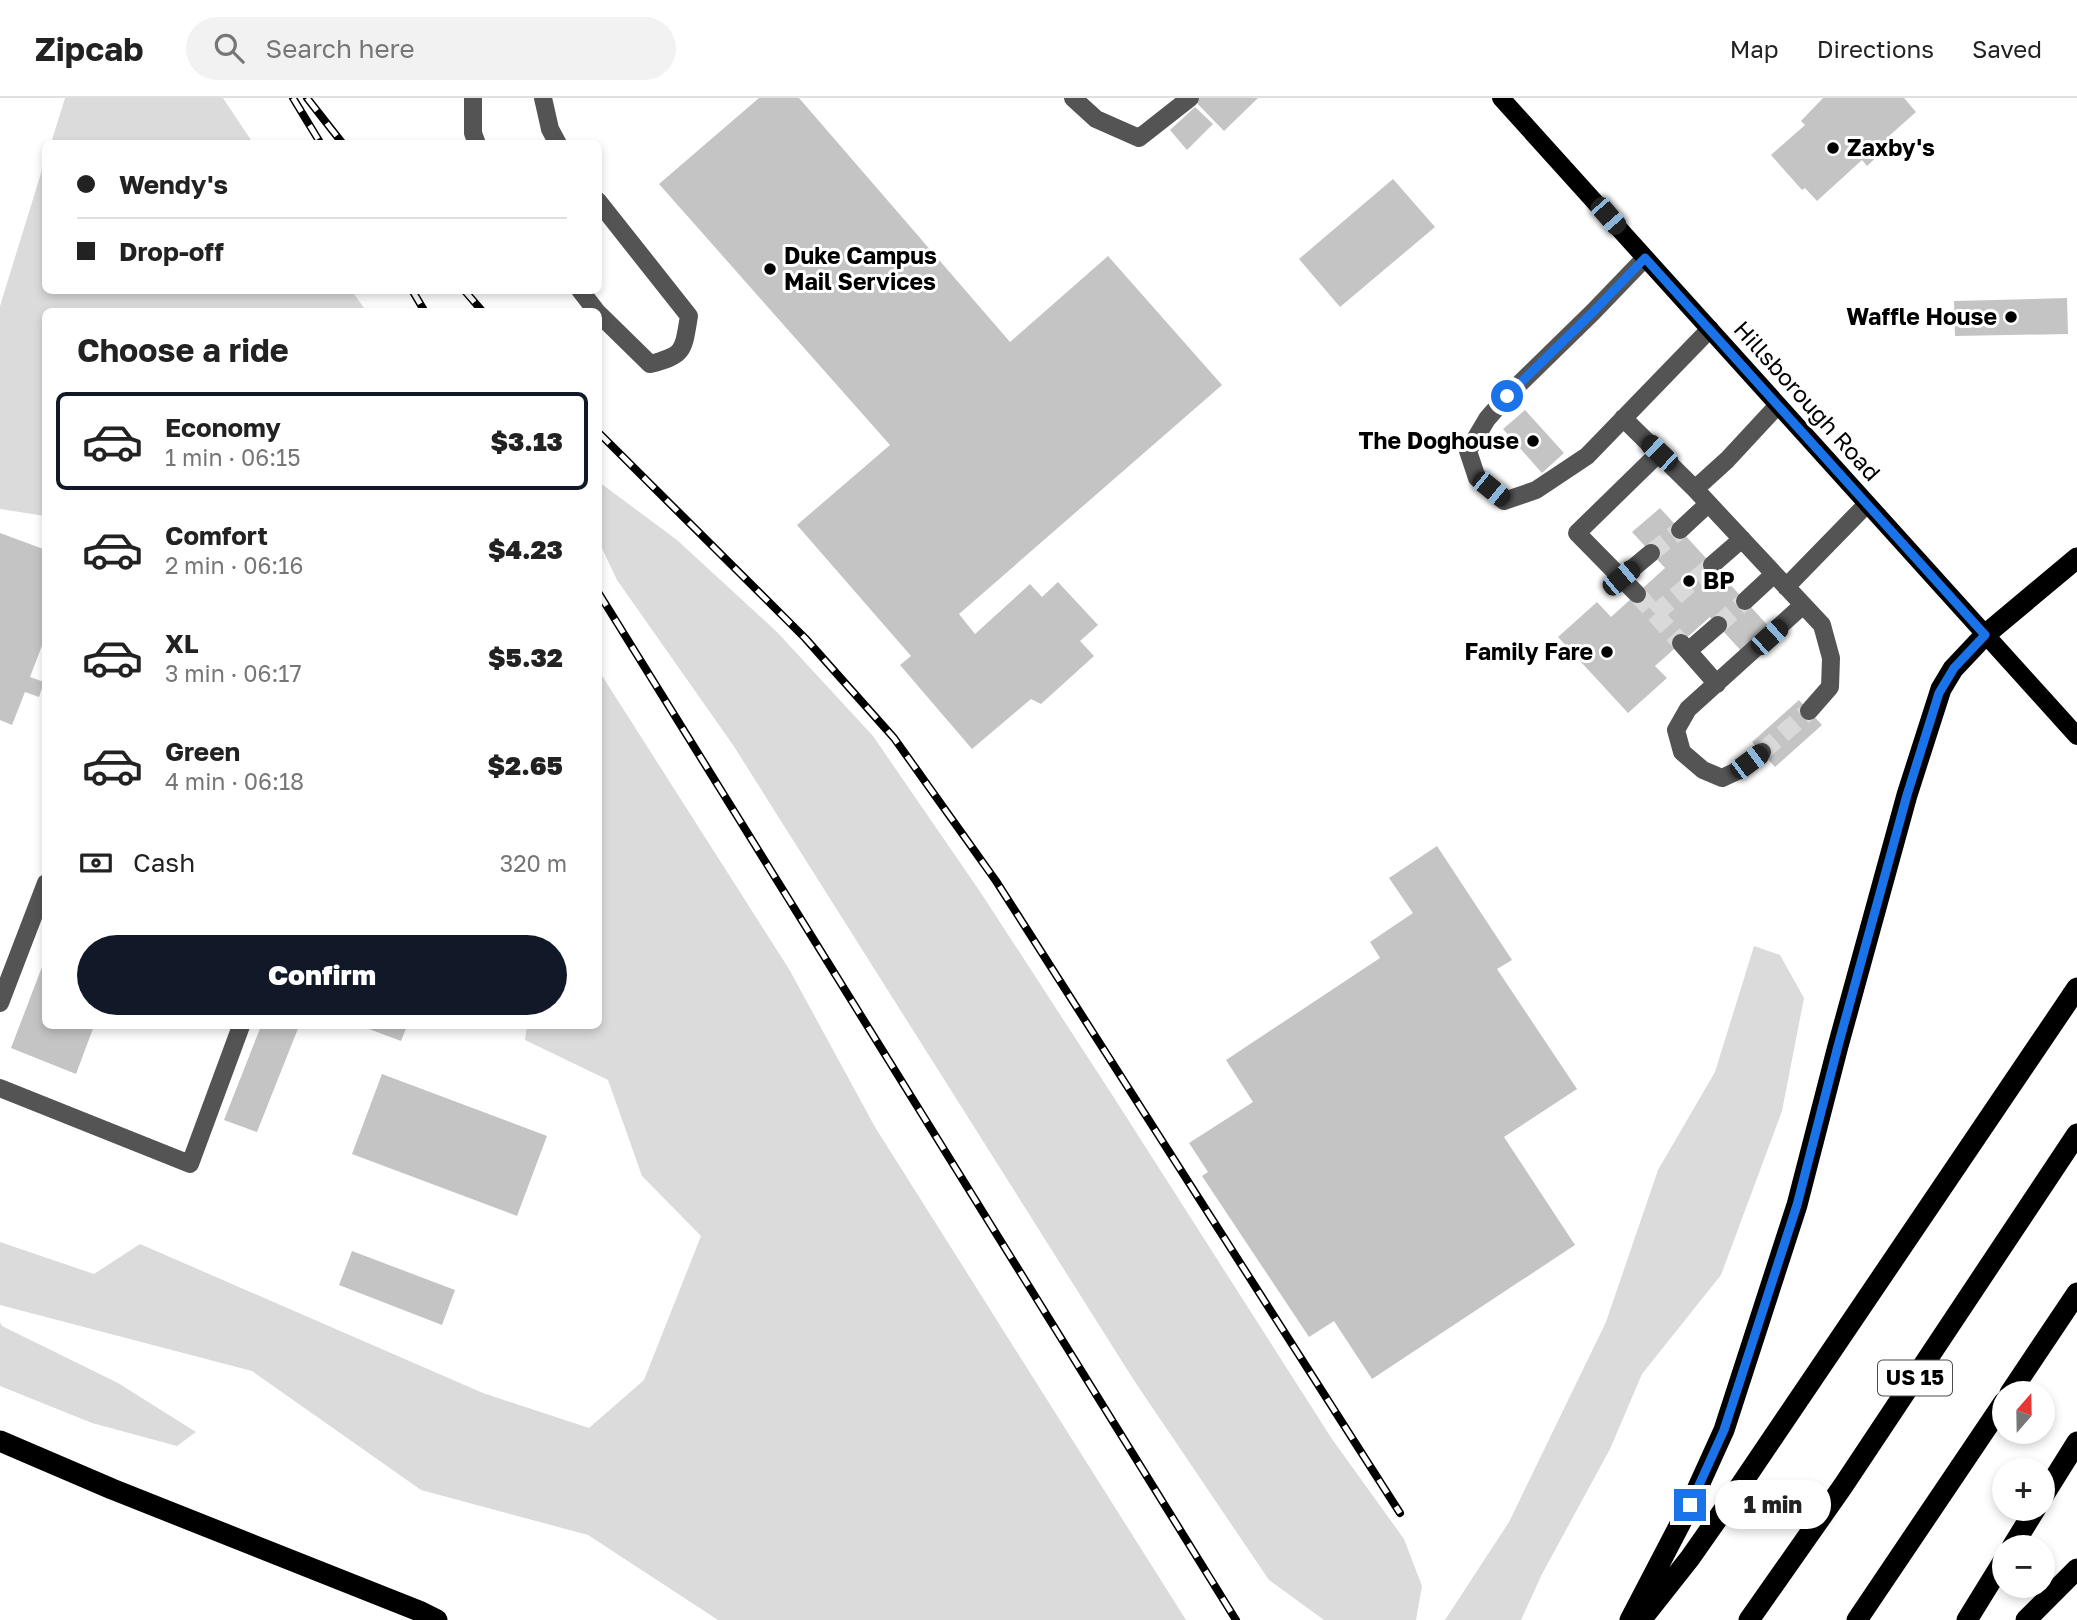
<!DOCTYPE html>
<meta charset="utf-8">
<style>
body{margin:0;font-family:"Golos Text",sans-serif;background:#f2f2f2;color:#222;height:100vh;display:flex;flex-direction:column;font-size:26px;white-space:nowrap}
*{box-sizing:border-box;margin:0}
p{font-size:23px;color:#767676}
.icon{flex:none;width:38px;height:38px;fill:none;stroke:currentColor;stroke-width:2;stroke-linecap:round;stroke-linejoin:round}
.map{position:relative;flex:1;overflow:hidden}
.drawer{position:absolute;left:42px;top:210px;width:560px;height:721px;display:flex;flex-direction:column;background:#fff;border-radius:10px;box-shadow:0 4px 10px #0003}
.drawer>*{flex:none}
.hud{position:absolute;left:42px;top:42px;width:560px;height:154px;border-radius:10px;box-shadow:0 4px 10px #0003;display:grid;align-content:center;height:154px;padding:0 35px;background:#fff}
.needle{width:46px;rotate:20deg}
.buttons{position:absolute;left:1992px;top:1283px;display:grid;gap:14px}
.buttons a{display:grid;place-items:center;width:63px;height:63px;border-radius:50%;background:#fff;box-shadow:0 4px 10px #0003;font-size:35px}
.end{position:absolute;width:32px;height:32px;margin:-16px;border:9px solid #1a73e8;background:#fff;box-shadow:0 0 0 4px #fff}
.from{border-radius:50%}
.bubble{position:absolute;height:49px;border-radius:24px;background:#fff;box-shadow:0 4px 10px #0003;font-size:23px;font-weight:800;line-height:49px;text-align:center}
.car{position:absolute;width:21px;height:42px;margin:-21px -10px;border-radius:9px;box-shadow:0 0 5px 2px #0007;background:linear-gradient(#222 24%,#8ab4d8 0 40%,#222 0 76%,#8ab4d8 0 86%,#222 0)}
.hud b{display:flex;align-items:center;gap:24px;height:66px;font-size:26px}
.hud b+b{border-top:2px solid #e0e0e0}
.hud i{width:18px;height:18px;background:#222}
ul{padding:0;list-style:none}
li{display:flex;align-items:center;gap:21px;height:98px;margin:0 14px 10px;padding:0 21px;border:4px solid transparent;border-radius:10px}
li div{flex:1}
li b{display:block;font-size:26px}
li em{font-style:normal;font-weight:800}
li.current{border-color:#111827}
li>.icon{width:63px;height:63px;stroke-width:1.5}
h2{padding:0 35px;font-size:32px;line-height:84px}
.pay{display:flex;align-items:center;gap:18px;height:77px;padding:0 35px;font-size:26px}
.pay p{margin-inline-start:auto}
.cta{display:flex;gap:14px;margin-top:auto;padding:14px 35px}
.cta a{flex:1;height:80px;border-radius:42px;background:#111827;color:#fff;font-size:28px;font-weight:800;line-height:80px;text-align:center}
header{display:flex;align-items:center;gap:42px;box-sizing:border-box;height:98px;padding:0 35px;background:#fff;border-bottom:2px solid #e0e0e0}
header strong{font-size:33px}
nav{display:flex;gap:38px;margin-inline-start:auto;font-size:24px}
.search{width:490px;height:63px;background:#f2f2f2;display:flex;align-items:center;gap:18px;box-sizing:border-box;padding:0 24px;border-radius:38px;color:#767676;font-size:26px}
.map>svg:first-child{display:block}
</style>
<header>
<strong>Zipcab</strong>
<div class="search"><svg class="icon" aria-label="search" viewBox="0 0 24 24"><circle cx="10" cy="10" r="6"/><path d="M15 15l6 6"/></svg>Search here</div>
<nav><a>Map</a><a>Directions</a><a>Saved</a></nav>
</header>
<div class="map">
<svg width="2077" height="1522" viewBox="0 0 2077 1522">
<rect width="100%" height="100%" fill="#fff"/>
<!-- green -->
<path fill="#dbdbdb" d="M 65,0 L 223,0 L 253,45 L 51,45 Z
M 45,62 L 46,192 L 352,193 L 366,213 L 46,214 L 45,418 L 0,411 L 0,208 Z
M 599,384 L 677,442 L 777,534 L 873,638 L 981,795 L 1111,995 L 1332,1341 L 1404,1441 L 1422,1488 L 1416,1522 L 1324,1522 L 1269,1482 L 1135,1284 L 733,647 L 617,482 L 599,444 Z
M 599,573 L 789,871 L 875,1029 L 1186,1522 L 718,1522 L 588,1437 L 421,1392 L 252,1273 L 0,1207 L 0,1144 L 94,1176 L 140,1146 L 483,1295 L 589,1330 L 644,1282 L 701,1138 L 642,1078 L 608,982 L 525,942 L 527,928 L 598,928 Z
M 1754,848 L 1780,857 L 1804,900 L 1782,1013 L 1721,1177 L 1642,1276 L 1610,1351 L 1542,1476 L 1521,1522 L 1445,1522 L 1509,1424 L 1606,1224 L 1658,1072 L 1715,974 Z
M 0,1224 L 2,1228 L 118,1285 L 196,1334 L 177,1348 L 92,1325 L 0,1288 Z"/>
<!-- building -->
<path fill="#c4c4c4" d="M 759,0 L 799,0 L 1010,244 L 1108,158 L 1222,287 L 959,516 L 975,536 L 1030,486 L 1042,499 L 1058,484 L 1098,527 L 1080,543 L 1094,558 L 1041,606 L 1031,601 L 972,651 L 900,567 L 911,558 L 797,427 L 890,347 L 659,86 Z
M 1192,0 L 1258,0 L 1224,33 Z
M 1823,0 L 1904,0 L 1916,14 L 1889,38 L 1894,43 L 1867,68 L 1862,62 L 1817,103 L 1805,90 L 1802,92 L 1771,57 L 1805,27 L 1801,23 Z
M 1195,9 L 1213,26 L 1187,52 L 1170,32 Z
M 1393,81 L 1435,129 L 1340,209 L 1299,161 Z
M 2067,200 L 2068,236 L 1955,238 L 1954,203 Z
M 1525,312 L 1564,355 L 1542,375 L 1503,331 Z
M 1660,410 L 1772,532 L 1745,557 L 1710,519 L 1655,568 L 1667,580 L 1628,615 L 1558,539 L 1597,504 L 1611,519 L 1665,470 L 1632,434 Z
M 0,435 L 46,452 L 46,537 L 30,579 L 44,584 L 39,599 L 25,594 L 12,627 L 0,622 Z
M 1799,602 L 1822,627 L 1775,669 L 1752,644 Z
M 1437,748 L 1512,862 L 1497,871 L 1577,991 L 1504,1039 L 1575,1147 L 1372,1281 L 1334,1223 L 1309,1239 L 1202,1078 L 1208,1074 L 1189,1045 L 1253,1004 L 1226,962 L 1380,860 L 1370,844 L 1413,815 L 1389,780 Z
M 45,861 L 46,928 L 94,928 L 76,976 L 11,950 Z
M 261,928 L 299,928 L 257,1034 L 224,1022 Z
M 361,928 L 407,928 L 401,943 Z
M 382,976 L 547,1038 L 517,1118 L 352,1056 Z
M 352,1153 L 455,1192 L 442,1227 L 339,1187 Z"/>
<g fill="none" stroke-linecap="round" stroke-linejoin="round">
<!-- minor-tunnel -->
<path stroke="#d9d9d9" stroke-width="18" stroke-dasharray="18 9" stroke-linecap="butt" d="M 1651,455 L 1680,432
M 1637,496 L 1681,545
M 1655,516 L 1712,467
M 1718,527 L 1745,503
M 1762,654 L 1809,613"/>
<!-- minor -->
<path stroke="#545454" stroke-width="18" d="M 473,0 L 473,35 L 477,46
M 543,0 L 550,31 L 558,46
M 1073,0 L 1096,21 L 1139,40 L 1190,0
M 598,103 L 689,218 C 683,253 685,257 650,266 L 598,215
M 1645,160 L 1593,214 L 1507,298 L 1487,321 L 1468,353 L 1477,380 L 1504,403 L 1536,392 L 1587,358 L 1710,231
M 580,192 L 597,214
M 1623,320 L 1695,391 L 1727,362 L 1778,307
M 1695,391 L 1822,527 L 1831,560 L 1830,589 L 1809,613
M 1680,432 L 1708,406
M 1712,467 L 1742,441
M 1621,480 L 1651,455
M 1786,489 L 1867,406
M 1637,496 L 1577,435 L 1659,355
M 1745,503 L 1774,476
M 1681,545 L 1717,586
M 1688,553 L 1718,527
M 1762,654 L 1735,674 L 1722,680 L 1703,672 L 1682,654 L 1676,632 L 1688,611 L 1803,507
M 0,905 L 46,785
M 0,990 L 190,1066 L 241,928"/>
<!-- major -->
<path stroke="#000" stroke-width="18" d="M 1501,0 L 2077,638"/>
<!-- highway -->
<path stroke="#000" stroke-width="21" d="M 2010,1295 L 2077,1195
M 0,1343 L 112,1391 L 419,1513 L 437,1522
M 2042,1400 L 2077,1344
M 2012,1449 L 2036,1410
M 1630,1522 L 1690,1407 L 1724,1332 L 1797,1107 L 1838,948 L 1907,697 L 1941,591 L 1953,571 L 1985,537 L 2077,460
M 1641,1522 L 1690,1460 L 1732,1400 L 2077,890
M 1749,1522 L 1843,1388 L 2077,1036
M 1857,1522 L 2004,1304
M 1967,1522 L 2004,1462
M 2026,1522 L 2077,1471"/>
<!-- rail casing -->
<g stroke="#000" stroke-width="8">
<path id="rail" d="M 293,0 L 321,46
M 307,0 L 343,46
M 412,192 L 425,214
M 464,192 L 483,214
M 598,334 L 805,540 L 894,640 L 996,783 L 1400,1415
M 598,494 L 1236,1522"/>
</g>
<!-- rail -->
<use href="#rail" stroke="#fff" stroke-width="5" stroke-dasharray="16" stroke-linecap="butt"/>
</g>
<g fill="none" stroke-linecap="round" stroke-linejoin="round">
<!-- route -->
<path stroke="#1a73e8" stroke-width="9" d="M 1507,298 L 1593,214 L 1645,160 L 1985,537 L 1954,570 L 1939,595 L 1907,697 L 1838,948 L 1797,1107 L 1724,1332 L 1690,1407"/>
</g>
<!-- markers -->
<g fill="#000" stroke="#fff" stroke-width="2.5">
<circle cx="1833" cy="50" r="7"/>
<circle cx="770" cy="171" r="7"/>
<circle cx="2011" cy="219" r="7"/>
<circle cx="1533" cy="343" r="7"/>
<circle cx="1689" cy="483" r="7"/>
<circle cx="1607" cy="554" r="7"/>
</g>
<g text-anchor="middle" stroke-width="6" stroke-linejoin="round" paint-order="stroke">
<!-- shield labels -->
<rect fill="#fff" stroke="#4c4c4c" stroke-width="2" x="1878" y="1262.5" width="74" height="35" rx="5"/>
<g font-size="21" font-weight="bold" fill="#000">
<text x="1915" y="1287">US 15</text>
</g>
<!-- poi labels -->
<g font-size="23" font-weight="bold" fill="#000" stroke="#fff" text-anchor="start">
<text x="1847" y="58">Zaxby's</text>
<text x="784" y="166">Duke Campus<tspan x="784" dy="26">Mail Services</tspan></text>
<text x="1997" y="227" text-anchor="end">Waffle House</text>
<text x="1519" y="351" text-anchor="end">The Doghouse</text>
<text x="1703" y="491">BP</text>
<text x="1593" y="562" text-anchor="end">Family Fare</text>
</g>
<!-- street labels -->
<g font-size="23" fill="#000" stroke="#fff">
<text transform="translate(1807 303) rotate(48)" y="8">Hillsborough Road</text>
</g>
</g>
</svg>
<div class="buttons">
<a><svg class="needle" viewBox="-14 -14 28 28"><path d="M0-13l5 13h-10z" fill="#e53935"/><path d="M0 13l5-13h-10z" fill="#767676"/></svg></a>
<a>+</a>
<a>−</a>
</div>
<i class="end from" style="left:1507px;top:298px"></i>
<i class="end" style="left:1690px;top:1407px"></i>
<div class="bubble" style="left:1715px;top:1382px;width:116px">1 min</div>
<i class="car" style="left:1608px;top:118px;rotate:139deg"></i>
<i class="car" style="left:1659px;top:355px;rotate:314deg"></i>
<i class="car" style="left:1491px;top:391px;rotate:129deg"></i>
<i class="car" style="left:1621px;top:480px;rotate:50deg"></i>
<i class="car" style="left:1769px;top:539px;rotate:48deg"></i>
<i class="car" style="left:1749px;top:664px;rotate:53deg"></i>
<div class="hud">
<b><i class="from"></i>Wendy's</b>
<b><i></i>Drop-off</b>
</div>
<section class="drawer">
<h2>Choose a ride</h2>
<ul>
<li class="current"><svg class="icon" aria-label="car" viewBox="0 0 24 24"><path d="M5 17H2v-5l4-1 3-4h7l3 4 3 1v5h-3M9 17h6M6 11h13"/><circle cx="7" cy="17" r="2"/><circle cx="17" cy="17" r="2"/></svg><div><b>Economy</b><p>1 min · 06:15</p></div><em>$3.13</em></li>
<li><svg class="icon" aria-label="car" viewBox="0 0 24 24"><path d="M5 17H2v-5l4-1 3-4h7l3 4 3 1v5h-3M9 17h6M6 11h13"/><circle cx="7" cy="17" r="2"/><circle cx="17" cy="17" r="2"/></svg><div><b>Comfort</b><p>2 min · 06:16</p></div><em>$4.23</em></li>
<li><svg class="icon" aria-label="car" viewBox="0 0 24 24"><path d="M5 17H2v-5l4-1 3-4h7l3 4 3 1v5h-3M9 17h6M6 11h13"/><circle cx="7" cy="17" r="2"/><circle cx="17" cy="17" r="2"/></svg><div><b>XL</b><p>3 min · 06:17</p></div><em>$5.32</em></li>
<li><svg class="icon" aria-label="car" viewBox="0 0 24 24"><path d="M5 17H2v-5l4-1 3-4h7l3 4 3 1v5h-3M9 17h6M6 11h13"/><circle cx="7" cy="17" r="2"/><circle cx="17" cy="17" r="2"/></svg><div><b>Green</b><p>4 min · 06:18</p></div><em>$2.65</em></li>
</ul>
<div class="pay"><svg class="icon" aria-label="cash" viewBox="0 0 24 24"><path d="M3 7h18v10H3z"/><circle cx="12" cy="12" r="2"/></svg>Cash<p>320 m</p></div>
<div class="cta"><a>Confirm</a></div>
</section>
</div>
